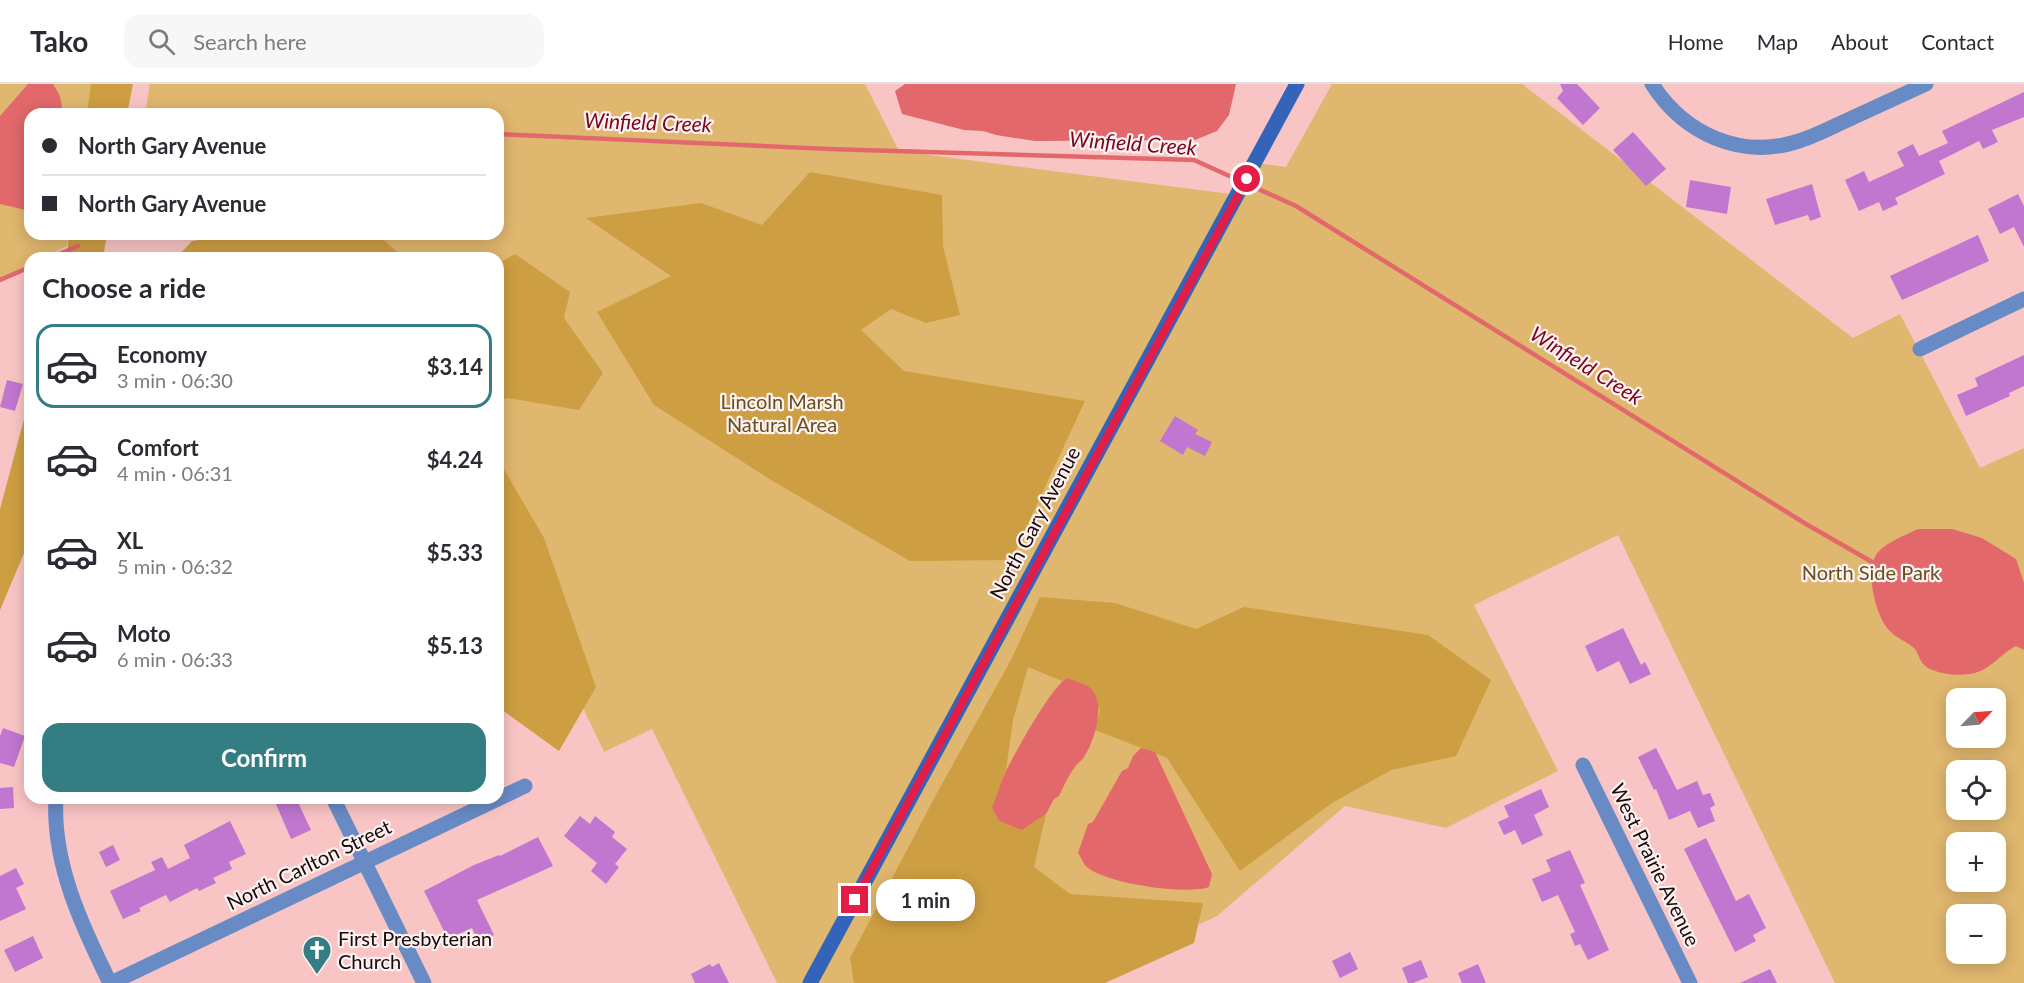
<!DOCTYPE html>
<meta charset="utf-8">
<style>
body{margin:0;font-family:Lato,sans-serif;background:#f7f7f7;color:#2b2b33;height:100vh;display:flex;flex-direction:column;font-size:22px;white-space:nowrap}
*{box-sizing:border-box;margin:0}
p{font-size:20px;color:#7c7c81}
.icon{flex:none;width:33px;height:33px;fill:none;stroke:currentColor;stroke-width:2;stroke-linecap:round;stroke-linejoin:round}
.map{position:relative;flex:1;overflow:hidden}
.side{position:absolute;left:24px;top:168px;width:480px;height:552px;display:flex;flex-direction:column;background:#fff;border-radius:18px;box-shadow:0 3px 15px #0003}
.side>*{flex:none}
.guide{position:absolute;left:24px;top:24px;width:480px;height:132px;border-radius:18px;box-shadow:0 3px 15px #0003;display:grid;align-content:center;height:132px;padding:0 18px;background:#fff}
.needle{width:39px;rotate:65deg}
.controls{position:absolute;left:1946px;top:604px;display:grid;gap:12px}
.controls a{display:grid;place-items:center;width:60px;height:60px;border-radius:12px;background:#fff;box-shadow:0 3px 15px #0003;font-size:30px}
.end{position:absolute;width:27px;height:27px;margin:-14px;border:8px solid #e11d48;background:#fff;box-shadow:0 0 0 3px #fff}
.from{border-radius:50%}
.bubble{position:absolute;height:42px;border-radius:18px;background:#fff;box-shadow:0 3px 15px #0003;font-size:20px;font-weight:700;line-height:42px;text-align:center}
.guide b{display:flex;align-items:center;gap:21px;height:57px;font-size:22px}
.guide b+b{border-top:2px solid #e1e1e2}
.guide i{width:15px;height:15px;background:#2b2b33}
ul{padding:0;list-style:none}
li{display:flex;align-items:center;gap:18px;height:84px;margin:0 12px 9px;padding:0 6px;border:3px solid transparent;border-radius:18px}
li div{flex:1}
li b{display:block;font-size:22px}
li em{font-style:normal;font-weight:700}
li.selected{border-color:#347d82}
li>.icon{width:54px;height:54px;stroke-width:1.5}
h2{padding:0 18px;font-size:27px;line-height:72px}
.cta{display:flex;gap:12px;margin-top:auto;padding:12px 18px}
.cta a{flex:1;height:69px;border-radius:18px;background:#347d82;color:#fff;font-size:24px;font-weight:700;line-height:69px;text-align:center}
header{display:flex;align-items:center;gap:36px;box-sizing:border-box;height:84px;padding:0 30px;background:#fff;border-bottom:2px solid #e1e1e2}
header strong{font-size:28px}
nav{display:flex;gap:33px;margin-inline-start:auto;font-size:21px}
.search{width:420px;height:54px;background:#f7f7f7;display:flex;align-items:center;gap:15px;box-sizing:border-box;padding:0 21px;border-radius:18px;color:#7c7c81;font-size:22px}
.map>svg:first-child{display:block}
</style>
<header>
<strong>Tako</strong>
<div class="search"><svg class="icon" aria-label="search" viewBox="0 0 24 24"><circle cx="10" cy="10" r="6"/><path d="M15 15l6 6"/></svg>Search here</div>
<nav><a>Home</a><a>Map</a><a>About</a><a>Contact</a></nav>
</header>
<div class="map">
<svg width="2024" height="899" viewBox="0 0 2024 899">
<rect width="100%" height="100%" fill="#f9c5c4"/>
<!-- green -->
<path fill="#e0b76e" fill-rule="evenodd" d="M 0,0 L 97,0 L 91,30 L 30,30 L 30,150 L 69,150 L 67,162 L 42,174 L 30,174 L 30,180 L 0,195 Z
M 150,0 L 865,0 L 899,67 L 1238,111 L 1256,79 L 1286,83 L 1332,0 L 1522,0 L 1853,254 L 1900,230 L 1980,384 L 2024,364 L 2024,899 L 1835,899 L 1618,451 L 1474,521 L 1558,687 L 1446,744 L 1345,722 L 1217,832 L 1074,899 L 777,899 L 652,645 L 604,668 L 498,445 L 498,174 L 368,174 L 356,150 L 498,150 L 498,30 L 145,30 ZM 1956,615 L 1995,615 L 1995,654 L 1956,654 ZM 1956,687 L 1995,687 L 1995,726 L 1956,726 ZM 1956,759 L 1995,759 L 1995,798 L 1956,798 ZM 1956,831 L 1995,831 L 1995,870 L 1956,870 Z"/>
<!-- forest -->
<path fill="#ce9e42" d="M 91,0 L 133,0 L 127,30 L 87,30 Z
M 810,88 L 942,111 L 943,162 L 960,231 L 926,239 L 891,225 L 861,246 L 904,287 L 1085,317 L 1011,476 L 910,477 L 771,396 L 654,321 L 597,228 L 671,192 L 586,134 L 701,119 L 762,141 Z
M 69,150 L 107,150 L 103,174 L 67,174 Z
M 241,150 L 377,150 L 404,174 L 176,174 L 192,157 Z
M 515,170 L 570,208 L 564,234 L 603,289 L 579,326 L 508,314 L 498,317 L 498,180 Z
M 30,313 L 30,455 L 0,526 L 0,425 Z
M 498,375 L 544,454 L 596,603 L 559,667 L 498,623 Z
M 1040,513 L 1115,519 L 1196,545 L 1244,523 L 1428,551 L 1491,596 L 1456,672 L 1391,686 L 1332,719 L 1240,787 L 1167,674 L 1095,646 L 1100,626 L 1067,594 L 1062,597 L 1028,583 L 1013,636 L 1006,686 L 992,724 L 999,737 L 1022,746 L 1046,730 L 1034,783 L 1070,810 L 1203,819 L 1194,859 L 1105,899 L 854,899 L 850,874 L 937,709 L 1011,576 Z"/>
<!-- water -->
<path fill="#e2686b" d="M 28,0 L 53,0 L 60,12 L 63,30 L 30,30 L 30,127 L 0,120 L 0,32 Z
M 905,0 L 1236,0 L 1229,31 L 1217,47 L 1195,56 L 1035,57 L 996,51 L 983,47 L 964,46 L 902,30 L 895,7 Z
M 1918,445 L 1952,445 L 1982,454 L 2016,475 L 2024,499 L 2024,566 L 2016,562 C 2000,570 1990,587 1970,590 C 1958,592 1941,590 1930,585 C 1918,579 1920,570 1914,564 C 1906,557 1895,554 1888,545 C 1875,530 1864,484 1878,468 C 1887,458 1906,451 1918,445 Z
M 1067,594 C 1073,597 1083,599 1089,603 C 1107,617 1095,656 1084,673 C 1082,677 1077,679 1075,683 C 1068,692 1064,702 1059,712 L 1054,715 L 1046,730 L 1022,746 L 999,737 L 992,724 C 997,711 1001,697 1007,685 C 1016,667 1052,602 1067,594 Z
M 1141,664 L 1155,668 L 1212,790 L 1209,803 C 1185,811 1109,800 1088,784 C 1084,781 1081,773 1078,769 L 1088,740 L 1093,738 L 1122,687 L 1128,684 L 1133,672 Z"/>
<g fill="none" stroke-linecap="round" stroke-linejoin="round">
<!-- stream -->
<path stroke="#e2686b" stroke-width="4.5" d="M 498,50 L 829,65 L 1194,76 L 1296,122 L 1806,440 L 1872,478
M 99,152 L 104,150
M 50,174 L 78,162
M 0,196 L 30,183"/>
</g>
<!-- building -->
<path fill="#c176d0" d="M 1560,0 L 1577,0 L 1600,24 L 1583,41 L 1557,14 L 1563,7 Z
M 2024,8 L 2024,33 L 1992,46 L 1998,58 L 1983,65 L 1979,57 L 1939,77 L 1945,90 L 1895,114 L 1898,120 L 1883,127 L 1879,118 L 1859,127 L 1845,96 L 1864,87 L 1869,98 L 1904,82 L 1897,68 L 1913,60 L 1919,72 L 1948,59 L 1942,47 Z
M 1633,48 L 1666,85 L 1646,102 L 1613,66 Z
M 1690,96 L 1731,103 L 1727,130 L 1686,123 Z
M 1812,100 L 1821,133 L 1810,137 L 1808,131 L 1775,141 L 1766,115 Z
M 2018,110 L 2024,122 L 2024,163 L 2014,143 L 2000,150 L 1988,125 Z
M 1978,151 L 1989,177 L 1902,216 L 1890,192 Z
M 2024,271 L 2024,302 L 2009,309 L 2010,312 L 1966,332 L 1957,311 L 1978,302 L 1975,294 Z
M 7,296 L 23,300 L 15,327 L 0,323 Z
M 1175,332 L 1198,346 L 1195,350 L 1212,358 L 1205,372 L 1187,363 L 1183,371 L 1160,357 Z
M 1623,544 L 1641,581 L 1645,578 L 1651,590 L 1630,600 L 1619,577 L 1597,588 L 1585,562 Z
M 3,644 L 25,652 L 14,683 L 0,679 L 0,652 Z
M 1656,664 L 1677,706 L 1697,697 L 1703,711 L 1710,709 L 1715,721 L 1710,724 L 1715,737 L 1698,744 L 1690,727 L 1669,736 L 1656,705 L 1654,706 L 1638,673 Z
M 13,703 L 14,724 L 0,725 L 0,704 Z
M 1541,705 L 1549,723 L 1534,731 L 1543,751 L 1522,761 L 1515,746 L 1504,751 L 1498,738 L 1509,733 L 1504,722 Z
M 284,714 L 296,714 L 311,746 L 291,755 L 275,718 Z
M 580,732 L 590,740 L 595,732 L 615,748 L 612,753 L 627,765 L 615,780 L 619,783 L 606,800 L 591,787 L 597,779 L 564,752 Z
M 230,737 L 246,770 L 229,778 L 232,785 L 213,794 L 216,799 L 199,807 L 197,804 L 170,818 L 166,811 L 139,824 L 141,827 L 123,835 L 110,807 L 155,786 L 151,778 L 162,773 L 168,785 L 190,774 L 184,761 Z
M 538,753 L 553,782 L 477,816 L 494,851 L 479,859 L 472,844 L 448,855 L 424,807 L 474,781 L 499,771 L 500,772 Z
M 1706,754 L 1736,817 L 1749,810 L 1766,844 L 1753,851 L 1756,857 L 1735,868 L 1684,765 Z
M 113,761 L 120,776 L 106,783 L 99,768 Z
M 1570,766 L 1585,799 L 1580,801 L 1609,866 L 1588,876 L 1580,860 L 1575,862 L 1570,850 L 1575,848 L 1558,811 L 1542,818 L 1532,795 L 1551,787 L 1546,776 Z
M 16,784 L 24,800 L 16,804 L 26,825 L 0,837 L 0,792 Z
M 33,852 L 43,874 L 15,888 L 4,866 Z
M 1350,868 L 1358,885 L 1340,894 L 1332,877 Z
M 1421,876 L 1428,893 L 1413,899 L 1408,899 L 1402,884 Z
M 719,879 L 729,899 L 695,899 L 691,890 L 710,880 L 712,883 Z
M 1478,880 L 1486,899 L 1462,899 L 1458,889 Z
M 1770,885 L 1777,899 L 1740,899 Z"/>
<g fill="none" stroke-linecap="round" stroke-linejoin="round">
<!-- street -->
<path stroke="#698bc5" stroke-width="15" d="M 1652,0 C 1684,50 1741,76 1799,57 C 1818,51 1836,41 1854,33 C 1878,22 1902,11 1926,0
M 1920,265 L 2024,215
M 1583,681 L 1690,899
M 56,714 C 52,779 82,842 110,899
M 333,714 L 424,899
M 111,899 L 525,702"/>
<!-- secondary -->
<path stroke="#3464b9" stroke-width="15" d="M 810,899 L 1297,0"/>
</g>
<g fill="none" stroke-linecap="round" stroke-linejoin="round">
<!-- route -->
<path stroke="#e11d48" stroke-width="8" d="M 855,816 L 1247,95"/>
</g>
<!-- icons -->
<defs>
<g id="church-pin" transform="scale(1.5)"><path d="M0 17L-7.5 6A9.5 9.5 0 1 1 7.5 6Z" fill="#347d82" stroke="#fdf2f1"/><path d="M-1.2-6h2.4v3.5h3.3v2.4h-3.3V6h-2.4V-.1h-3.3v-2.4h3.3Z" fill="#fff"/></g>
</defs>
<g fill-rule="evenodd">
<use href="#church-pin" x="317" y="866"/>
</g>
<g text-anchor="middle" stroke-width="4.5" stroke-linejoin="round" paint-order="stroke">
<!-- park labels -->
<g font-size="20" fill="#674e1e" stroke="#fdf2f1">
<text x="782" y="325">Lincoln Marsh<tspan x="782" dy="23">Natural Area</tspan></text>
<text x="1871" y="496">North Side Park</text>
</g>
<!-- street labels -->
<g font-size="20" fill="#180808" stroke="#fdf2f1">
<text transform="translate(1035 439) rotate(-62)" y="7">North Gary Avenue</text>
<text transform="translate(309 781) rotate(-26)" y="7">North Carlton Street</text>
<text transform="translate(1655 781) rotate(64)" y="7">West Prairie Avenue</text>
</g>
<!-- poi labels -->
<g font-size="20" fill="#180808" stroke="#fdf2f1" text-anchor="start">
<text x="338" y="862">First Presbyterian<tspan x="338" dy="23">Church</tspan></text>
</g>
<!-- water labels -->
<g font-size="21" font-style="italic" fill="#7a041b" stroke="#fdf2f1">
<text transform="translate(648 39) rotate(2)" y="7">Winfield Creek</text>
<text transform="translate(1133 60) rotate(4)" y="7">Winfield Creek</text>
<text transform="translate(1586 282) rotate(32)" y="7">Winfield Creek</text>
</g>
</g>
</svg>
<div class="controls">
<a><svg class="needle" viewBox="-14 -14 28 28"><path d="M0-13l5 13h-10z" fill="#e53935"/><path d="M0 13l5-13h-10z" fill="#7c7c81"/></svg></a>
<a><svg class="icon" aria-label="locate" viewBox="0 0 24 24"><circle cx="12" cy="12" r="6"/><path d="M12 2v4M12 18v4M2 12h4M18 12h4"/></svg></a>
<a>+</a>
<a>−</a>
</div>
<i class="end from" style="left:1247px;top:95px"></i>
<i class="end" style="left:855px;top:816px"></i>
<div class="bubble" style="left:876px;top:795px;width:99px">1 min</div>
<div class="guide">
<b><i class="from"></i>North Gary Avenue</b>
<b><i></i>North Gary Avenue</b>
</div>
<section class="side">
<h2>Choose a ride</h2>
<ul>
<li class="selected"><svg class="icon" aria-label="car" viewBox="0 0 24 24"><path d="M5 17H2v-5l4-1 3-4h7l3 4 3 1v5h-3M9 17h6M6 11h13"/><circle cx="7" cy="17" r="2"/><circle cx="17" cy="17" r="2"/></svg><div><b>Economy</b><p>3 min · 06:30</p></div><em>$3.14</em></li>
<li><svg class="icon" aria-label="car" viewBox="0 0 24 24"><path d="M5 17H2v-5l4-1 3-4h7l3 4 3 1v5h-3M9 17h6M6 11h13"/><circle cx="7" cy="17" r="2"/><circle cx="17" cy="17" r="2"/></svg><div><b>Comfort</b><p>4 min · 06:31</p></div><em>$4.24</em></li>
<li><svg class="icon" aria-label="car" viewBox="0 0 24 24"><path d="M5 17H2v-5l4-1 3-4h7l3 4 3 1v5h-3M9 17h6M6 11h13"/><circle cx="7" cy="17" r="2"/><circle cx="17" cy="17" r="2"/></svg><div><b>XL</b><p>5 min · 06:32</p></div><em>$5.33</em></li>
<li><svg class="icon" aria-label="car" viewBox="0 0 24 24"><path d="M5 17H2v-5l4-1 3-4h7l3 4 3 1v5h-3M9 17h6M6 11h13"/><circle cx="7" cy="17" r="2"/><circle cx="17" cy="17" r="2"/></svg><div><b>Moto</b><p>6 min · 06:33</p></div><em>$5.13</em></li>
</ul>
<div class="cta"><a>Confirm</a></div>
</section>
</div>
